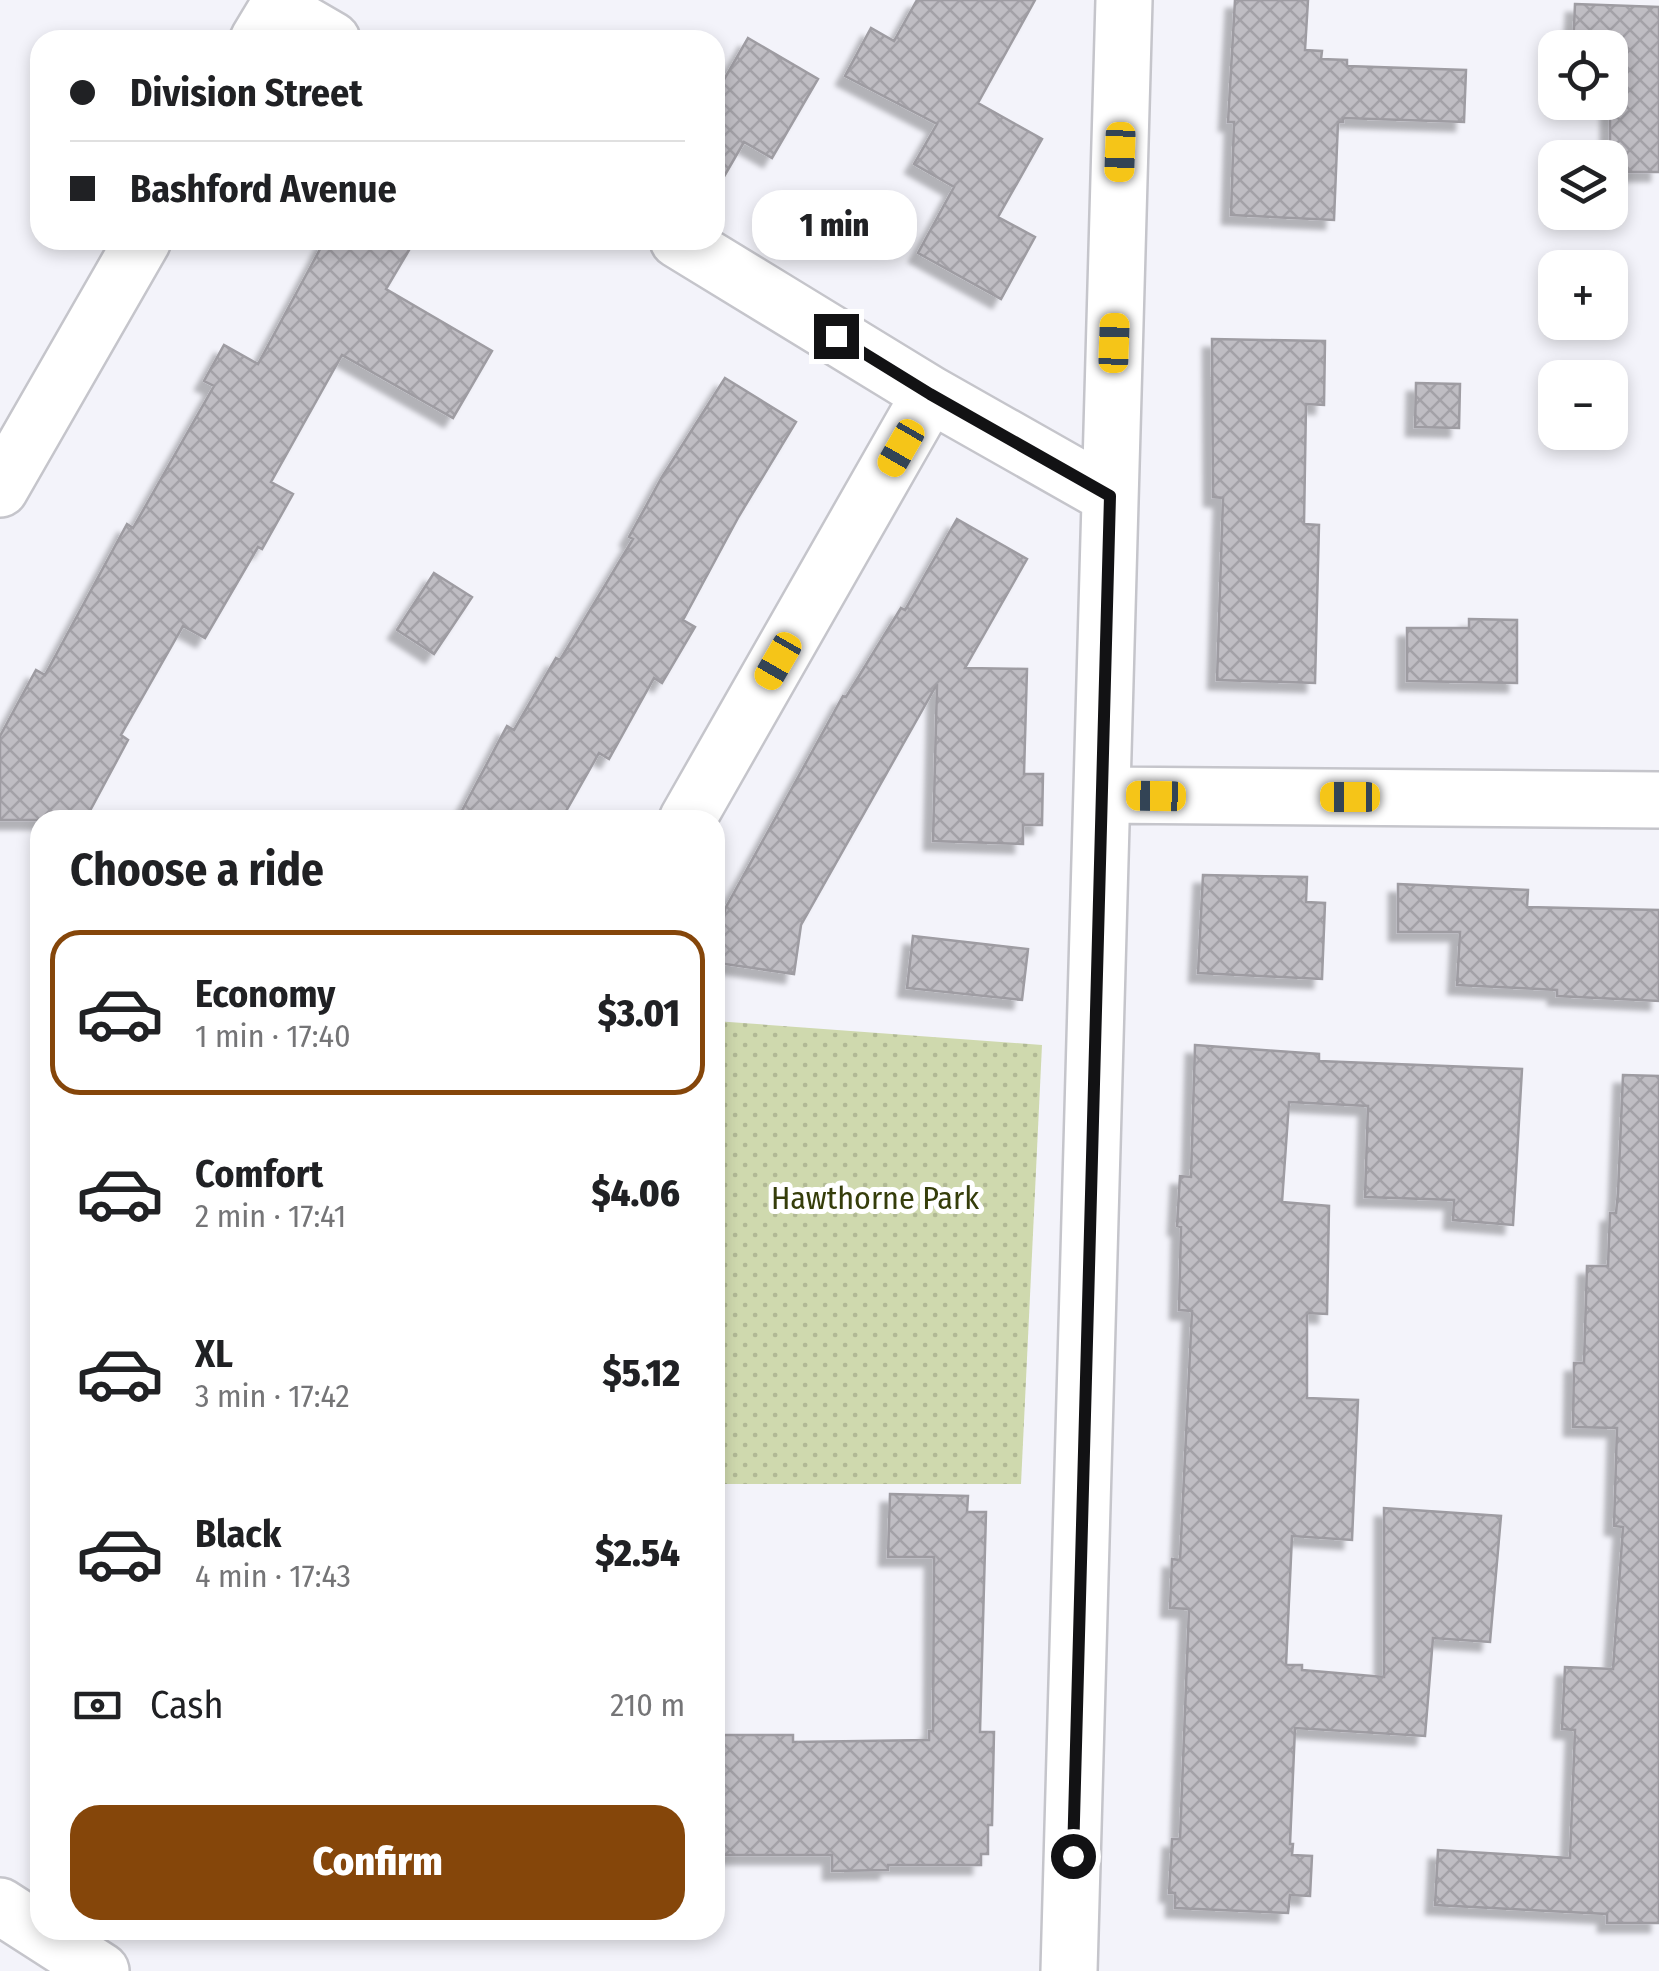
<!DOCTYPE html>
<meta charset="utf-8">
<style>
body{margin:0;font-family:"Fira Sans Condensed",sans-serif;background:#f6f6f6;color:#202124;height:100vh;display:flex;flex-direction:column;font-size:38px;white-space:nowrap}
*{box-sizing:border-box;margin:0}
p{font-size:32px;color:#757577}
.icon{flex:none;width:55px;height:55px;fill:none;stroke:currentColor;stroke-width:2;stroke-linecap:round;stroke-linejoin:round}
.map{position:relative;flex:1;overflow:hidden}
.drawer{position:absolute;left:30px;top:810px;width:695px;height:1130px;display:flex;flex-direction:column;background:#fff;border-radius:30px;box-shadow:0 5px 15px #0003}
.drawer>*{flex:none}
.banner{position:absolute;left:30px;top:30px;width:695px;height:220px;border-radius:30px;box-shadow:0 5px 15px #0003;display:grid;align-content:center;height:220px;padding:0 40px;background:#fff}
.controls{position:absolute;left:1538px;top:30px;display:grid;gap:20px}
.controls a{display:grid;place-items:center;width:90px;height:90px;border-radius:20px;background:#fff;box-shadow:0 5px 15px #0003;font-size:50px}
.end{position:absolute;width:45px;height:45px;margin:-22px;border:12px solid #121214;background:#fff;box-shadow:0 0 0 5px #fff}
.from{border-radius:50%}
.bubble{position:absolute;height:70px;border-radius:30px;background:#fff;box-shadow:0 5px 15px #0003;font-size:32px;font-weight:800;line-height:70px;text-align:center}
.car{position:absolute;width:30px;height:60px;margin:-30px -15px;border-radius:12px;box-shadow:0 0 8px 2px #0007;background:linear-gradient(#f5c518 24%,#345 0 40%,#f5c518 0 76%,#345 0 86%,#f5c518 0)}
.banner b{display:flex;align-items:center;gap:35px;height:95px;font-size:38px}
.banner b+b{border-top:2px solid #e0e0e0}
.banner i{width:25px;height:25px;background:#202124}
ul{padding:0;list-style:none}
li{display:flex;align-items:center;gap:30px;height:165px;margin:0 20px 15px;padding:0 20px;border:5px solid transparent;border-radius:30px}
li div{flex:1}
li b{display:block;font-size:38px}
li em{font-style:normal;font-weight:800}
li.active{border-color:#85460a}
li>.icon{width:90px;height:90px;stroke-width:1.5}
h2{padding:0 40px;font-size:45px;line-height:120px}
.pay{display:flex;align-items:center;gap:25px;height:110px;padding:0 40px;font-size:38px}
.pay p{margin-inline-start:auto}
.cta{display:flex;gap:20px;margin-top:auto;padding:20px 40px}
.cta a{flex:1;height:115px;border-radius:30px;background:#85460a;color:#fff;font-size:40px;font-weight:800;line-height:115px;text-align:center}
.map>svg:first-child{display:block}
</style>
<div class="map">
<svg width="1659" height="1971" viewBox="0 0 1659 1971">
<defs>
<pattern id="green-dots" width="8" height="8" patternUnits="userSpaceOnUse" patternTransform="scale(2.5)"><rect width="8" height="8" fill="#cfd9ae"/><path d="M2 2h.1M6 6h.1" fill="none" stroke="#b1b995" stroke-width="1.8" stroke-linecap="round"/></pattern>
<pattern id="building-cross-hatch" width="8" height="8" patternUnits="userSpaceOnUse" patternTransform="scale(2.5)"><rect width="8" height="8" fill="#bfbdc3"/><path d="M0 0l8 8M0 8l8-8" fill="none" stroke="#a3a1a7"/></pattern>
<filter id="shadow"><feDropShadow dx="-9" dy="9" stdDeviation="2.5" flood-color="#0004"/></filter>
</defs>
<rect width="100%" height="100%" fill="#f3f3fa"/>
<!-- green -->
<path fill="url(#green-dots)" d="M 715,1021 L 1042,1045 L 1021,1484 L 715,1484 Z"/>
<!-- building -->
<path fill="url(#building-cross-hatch)" stroke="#9e9ca2" stroke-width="2.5" filter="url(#shadow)" d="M 917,0 L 1035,0 L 978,103 L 1042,139 L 998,217 L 1035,237 L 1001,299 L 918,253 L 954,187 L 914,164 L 937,124 L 845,76 L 871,28 L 894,41 Z
M 1235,0 L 1308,0 L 1305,50 L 1322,51 L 1321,59 L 1347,60 L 1347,66 L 1466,70 L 1464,122 L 1343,118 L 1343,122 L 1338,122 L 1334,220 L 1231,215 L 1234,122 L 1228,122 Z
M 1575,4 L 1659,7 L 1659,172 L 1610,172 L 1610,48 L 1573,48 Z
M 748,38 L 818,79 L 772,158 L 744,142 L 715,192 L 715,95 Z
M 325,240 L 415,240 L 386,289 L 492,351 L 453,418 L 342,355 L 271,482 L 293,494 L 262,549 L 258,547 L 205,638 L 183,626 L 121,735 L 128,740 L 85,820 L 0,820 L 0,736 L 36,670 L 45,675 L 127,524 L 133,528 L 214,386 L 204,381 L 224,345 L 258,364 Z
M 1212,339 L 1325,341 L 1324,405 L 1306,404 L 1304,524 L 1319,525 L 1315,683 L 1217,680 L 1223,498 L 1213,497 Z
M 725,378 L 796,422 L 739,516 L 683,620 L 695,627 L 662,683 L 654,678 L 609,759 L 599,753 L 561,820 L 457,820 L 507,726 L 514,730 L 556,658 L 560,660 L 633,539 L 629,537 L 662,477 Z
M 1416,383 L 1460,384 L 1459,428 L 1415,427 Z
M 957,519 L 1027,559 L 965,668 L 1027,669 L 1024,774 L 1043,774 L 1042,825 L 1023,825 L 1023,844 L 933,841 L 937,684 L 801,925 L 794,974 L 718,963 L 725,909 L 843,696 L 846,697 L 901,608 L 905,610 Z
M 434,573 L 472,597 L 434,654 L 397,630 Z
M 1469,619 L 1517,620 L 1517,683 L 1407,681 L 1407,628 L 1469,628 Z
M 1203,875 L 1307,877 L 1306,902 L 1325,903 L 1322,979 L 1198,973 Z
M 1398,884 L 1528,890 L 1527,907 L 1659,910 L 1659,1001 L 1557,996 L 1557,990 L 1457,985 L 1460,932 L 1398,932 Z
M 913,936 L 1028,949 L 1022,1000 L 907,988 Z
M 1195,1045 L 1319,1054 L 1319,1061 L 1522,1069 L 1513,1225 L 1453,1220 L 1454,1200 L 1365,1197 L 1368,1106 L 1289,1102 L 1282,1202 L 1329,1206 L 1327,1314 L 1307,1313 L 1307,1398 L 1358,1400 L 1352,1540 L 1292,1536 L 1286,1665 L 1302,1665 L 1302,1670 L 1384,1677 L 1384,1508 L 1501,1516 L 1490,1642 L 1433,1638 L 1425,1736 L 1295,1728 L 1290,1844 L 1293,1844 L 1292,1855 L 1312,1856 L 1310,1896 L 1290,1895 L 1288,1913 L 1175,1908 L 1175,1893 L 1169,1893 L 1172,1839 L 1180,1839 L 1189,1609 L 1170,1608 L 1172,1559 L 1180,1560 L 1192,1311 L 1179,1310 L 1181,1227 L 1177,1226 L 1180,1176 L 1191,1177 Z
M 1623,1075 L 1659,1076 L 1659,1923 L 1607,1923 L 1607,1914 L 1435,1905 L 1438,1850 L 1570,1858 L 1575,1730 L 1562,1729 L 1565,1667 L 1613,1669 L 1623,1527 L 1614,1526 L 1617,1428 L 1573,1427 L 1574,1363 L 1584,1363 L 1587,1266 L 1608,1266 L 1610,1213 L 1616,1213 L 1618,1193 Z
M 890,1494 L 968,1496 L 967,1512 L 986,1512 L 980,1732 L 994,1732 L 992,1825 L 988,1825 L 988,1854 L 981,1854 L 981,1865 L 888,1865 L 888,1870 L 832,1871 L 832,1855 L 715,1855 L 715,1735 L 793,1735 L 793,1742 L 929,1740 L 929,1731 L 933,1731 L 934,1557 L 888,1557 Z"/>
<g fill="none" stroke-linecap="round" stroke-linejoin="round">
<!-- street casing -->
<g stroke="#c5c5cb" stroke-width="60">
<path id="street" d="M 277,8 L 332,40
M 678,240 L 930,394 L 1110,496
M 1102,795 L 1659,800
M 687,820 L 930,394
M 0,1906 L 101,1971
M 1069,1971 L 1124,0"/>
</g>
<!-- secondary casing -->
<g stroke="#c5c5cb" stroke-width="60">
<path id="secondary" d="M 258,40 L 282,0
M 0,489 L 143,240"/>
</g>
<!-- street -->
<use href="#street" stroke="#fff" stroke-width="55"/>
<!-- secondary -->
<use href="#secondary" stroke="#fff" stroke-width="55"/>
</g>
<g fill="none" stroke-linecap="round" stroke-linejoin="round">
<!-- route -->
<path stroke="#121214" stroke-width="12" d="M 836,336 L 930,394 L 1110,496 L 1073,1856"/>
</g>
<g text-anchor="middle" stroke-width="10" stroke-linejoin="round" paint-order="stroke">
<!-- park labels -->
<g font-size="32" fill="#353d0a" stroke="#fff">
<text x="875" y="1209">Hawthorne Park</text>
</g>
</g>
</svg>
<div class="controls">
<a><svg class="icon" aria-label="locate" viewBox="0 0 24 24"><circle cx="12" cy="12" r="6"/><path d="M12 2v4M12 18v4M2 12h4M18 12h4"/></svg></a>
<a><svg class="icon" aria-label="layers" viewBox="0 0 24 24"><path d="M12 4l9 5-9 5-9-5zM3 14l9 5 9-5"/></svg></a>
<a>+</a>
<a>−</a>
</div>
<i class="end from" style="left:1073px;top:1856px"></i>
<i class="end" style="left:836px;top:336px"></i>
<div class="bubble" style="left:752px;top:190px;width:165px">1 min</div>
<i class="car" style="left:1120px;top:152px;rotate:182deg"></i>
<i class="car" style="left:1114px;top:343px;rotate:2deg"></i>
<i class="car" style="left:901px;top:448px;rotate:210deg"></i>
<i class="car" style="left:778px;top:661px;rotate:210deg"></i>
<i class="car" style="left:1156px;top:796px;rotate:271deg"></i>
<i class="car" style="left:1350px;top:797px;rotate:270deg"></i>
<div class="banner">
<b><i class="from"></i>Division Street</b>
<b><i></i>Bashford Avenue</b>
</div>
<section class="drawer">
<h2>Choose a ride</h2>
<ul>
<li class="active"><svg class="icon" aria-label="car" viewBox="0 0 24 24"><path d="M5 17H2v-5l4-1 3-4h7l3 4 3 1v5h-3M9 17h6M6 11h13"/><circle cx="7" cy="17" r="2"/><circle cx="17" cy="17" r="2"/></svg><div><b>Economy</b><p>1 min · 17:40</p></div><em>$3.01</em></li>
<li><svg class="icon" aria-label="car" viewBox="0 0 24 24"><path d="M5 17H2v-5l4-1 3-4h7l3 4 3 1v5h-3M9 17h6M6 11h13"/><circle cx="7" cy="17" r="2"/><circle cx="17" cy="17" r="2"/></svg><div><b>Comfort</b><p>2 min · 17:41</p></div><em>$4.06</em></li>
<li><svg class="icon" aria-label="car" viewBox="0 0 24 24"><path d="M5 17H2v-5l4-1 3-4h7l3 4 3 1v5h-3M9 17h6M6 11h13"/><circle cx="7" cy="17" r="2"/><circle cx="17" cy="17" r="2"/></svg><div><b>XL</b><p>3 min · 17:42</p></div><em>$5.12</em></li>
<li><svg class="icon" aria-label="car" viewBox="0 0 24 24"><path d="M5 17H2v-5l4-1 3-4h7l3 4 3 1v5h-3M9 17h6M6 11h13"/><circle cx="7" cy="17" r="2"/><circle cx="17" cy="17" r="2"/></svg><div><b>Black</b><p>4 min · 17:43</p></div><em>$2.54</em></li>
</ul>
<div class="pay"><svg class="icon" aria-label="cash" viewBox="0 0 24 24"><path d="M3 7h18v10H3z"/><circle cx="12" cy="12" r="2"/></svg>Cash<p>210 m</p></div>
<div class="cta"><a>Confirm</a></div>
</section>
</div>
